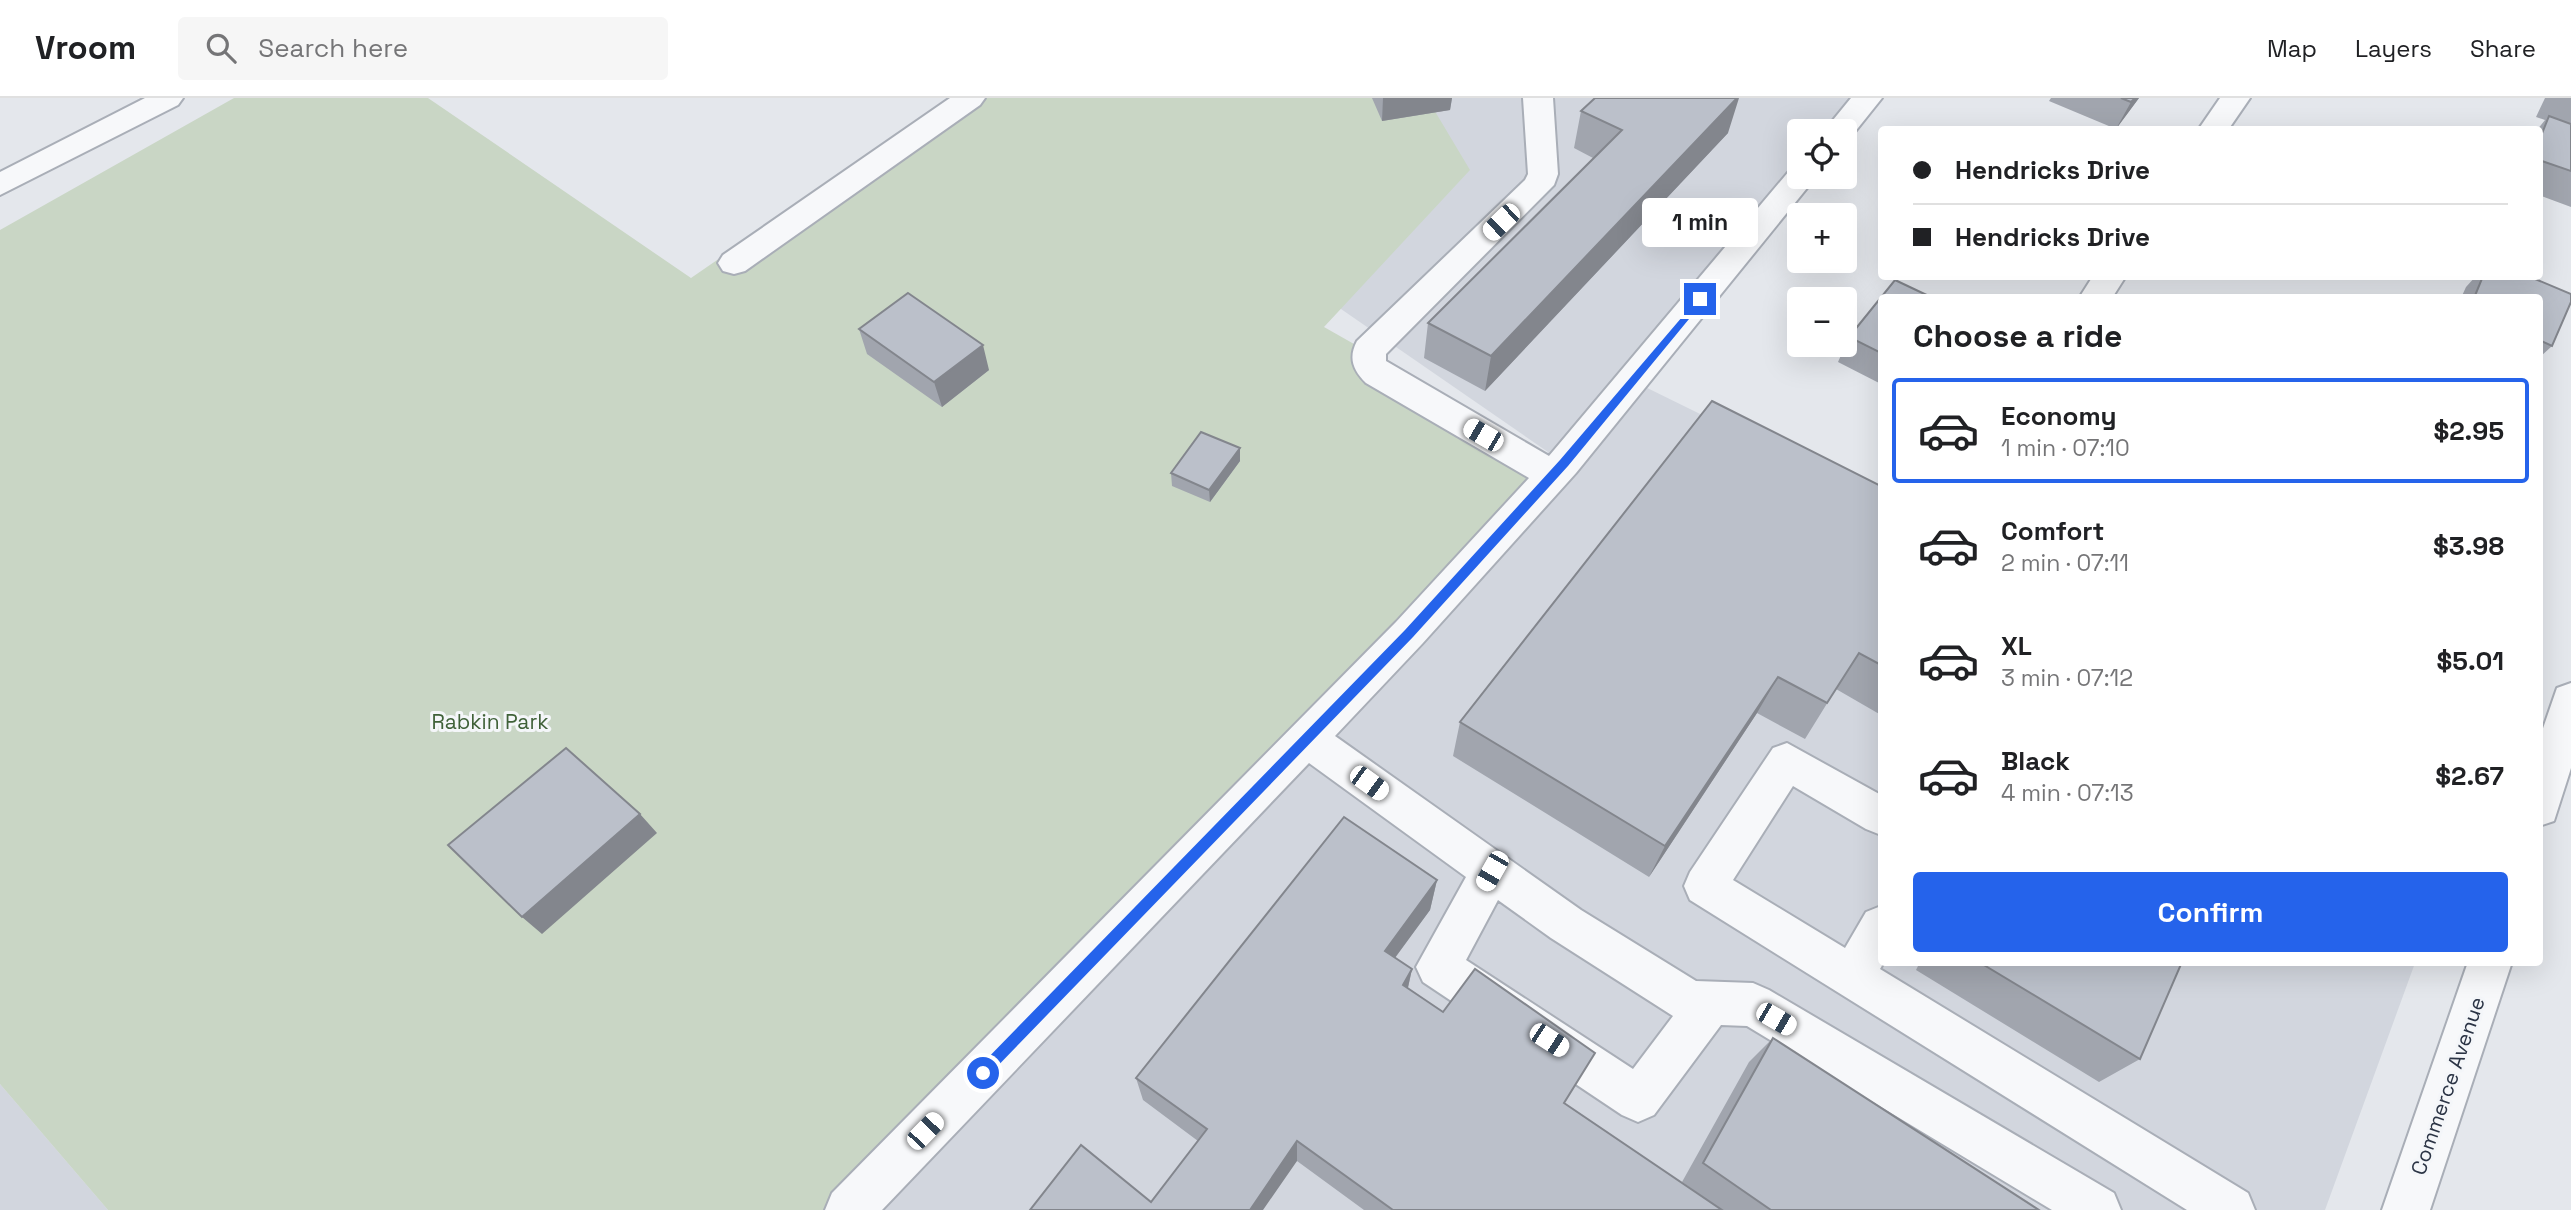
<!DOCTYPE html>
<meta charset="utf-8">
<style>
body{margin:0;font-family:"Space Grotesk",sans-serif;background:#f6f6f6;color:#202124;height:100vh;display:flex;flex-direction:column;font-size:26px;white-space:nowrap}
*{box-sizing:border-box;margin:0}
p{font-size:23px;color:#757577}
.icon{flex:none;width:38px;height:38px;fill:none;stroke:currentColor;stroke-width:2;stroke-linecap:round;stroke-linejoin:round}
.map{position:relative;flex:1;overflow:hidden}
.sheet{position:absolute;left:1878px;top:196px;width:665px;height:672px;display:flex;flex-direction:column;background:#fff;border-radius:7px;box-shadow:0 7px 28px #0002}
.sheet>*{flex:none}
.hud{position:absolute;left:1878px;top:28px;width:665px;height:154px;border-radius:7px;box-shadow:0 7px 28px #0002;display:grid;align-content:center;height:154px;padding:0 35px;background:#fff}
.buttons{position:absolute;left:1787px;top:21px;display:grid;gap:14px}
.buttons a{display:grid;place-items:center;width:70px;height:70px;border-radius:7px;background:#fff;box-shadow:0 7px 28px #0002;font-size:35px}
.end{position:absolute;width:32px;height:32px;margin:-16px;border:9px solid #2563eb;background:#fff;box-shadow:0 0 0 4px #fff}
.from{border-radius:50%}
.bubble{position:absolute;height:49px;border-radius:7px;background:#fff;box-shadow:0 7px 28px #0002;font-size:23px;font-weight:600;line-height:49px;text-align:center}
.car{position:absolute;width:21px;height:42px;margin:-21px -10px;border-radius:9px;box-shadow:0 0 5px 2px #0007;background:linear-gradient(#fff 24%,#345 0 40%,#fff 0 76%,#345 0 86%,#fff 0)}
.hud b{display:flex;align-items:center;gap:24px;height:66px;font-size:26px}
.hud b+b{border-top:2px solid #e0e0e0}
.hud i{width:18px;height:18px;background:#202124}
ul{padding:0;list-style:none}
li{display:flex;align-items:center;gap:21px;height:105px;margin:0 14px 10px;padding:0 21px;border:4px solid transparent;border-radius:7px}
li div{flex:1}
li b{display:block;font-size:26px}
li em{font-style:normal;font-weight:600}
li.current{border-color:#2563eb}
li>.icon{width:63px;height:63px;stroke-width:1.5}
h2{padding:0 35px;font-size:32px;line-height:84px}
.button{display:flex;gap:14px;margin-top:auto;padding:14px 35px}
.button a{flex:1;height:80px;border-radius:7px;background:#2563eb;color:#fff;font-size:28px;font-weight:600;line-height:80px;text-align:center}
header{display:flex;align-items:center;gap:42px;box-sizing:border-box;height:98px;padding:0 35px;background:#fff;border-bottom:2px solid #e0e0e0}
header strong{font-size:33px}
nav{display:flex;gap:38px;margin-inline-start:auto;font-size:24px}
.search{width:490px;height:63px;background:#f6f6f6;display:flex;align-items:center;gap:18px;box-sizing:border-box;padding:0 24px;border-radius:7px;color:#757577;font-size:26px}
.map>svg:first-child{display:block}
</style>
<header>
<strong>Vroom</strong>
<div class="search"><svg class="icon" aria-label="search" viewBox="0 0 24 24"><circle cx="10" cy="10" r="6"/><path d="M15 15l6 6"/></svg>Search here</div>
<nav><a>Map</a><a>Layers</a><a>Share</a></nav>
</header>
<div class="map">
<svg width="2571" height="1112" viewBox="0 0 2571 1112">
<rect width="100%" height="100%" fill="#e4e7ec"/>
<!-- built -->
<path fill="#d2d6de" d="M 1140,0 L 1872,0 L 1844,33 L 1799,33 L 1799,79 L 1805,79 L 1633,283 L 1881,405 L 1881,864 L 2415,865 L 2325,1112 L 847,1112 L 1548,354 L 1341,211 Z
M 0,986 L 108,1112 L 0,1112 Z"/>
<!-- green -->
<path fill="#c9d6c5" d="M 234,0 L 428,0 L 691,180 L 952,0 L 1427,0 L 1470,72 L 1324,229 L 1564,365 L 859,1112 L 108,1112 L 0,986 L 0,132 Z"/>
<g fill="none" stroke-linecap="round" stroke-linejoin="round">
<!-- minor casing -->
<g stroke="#a9aeb7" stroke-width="4">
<path id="minor" d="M 145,0 L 183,0 L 178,7 L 0,97 L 0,74 Z
M 950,0 L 985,0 L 980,7 L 745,173 L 734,176 L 723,173 L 718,165 L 723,157 Z
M 1523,0 L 1553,0 L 1558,76 L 1554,87 L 1386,256 L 1386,263 L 1549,358 L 1790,72 L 1799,69 L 1799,79 L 1816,79 L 1576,375 L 1422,546 L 1335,638 L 1581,812 L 1696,883 L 1753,885 L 1769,892 L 2114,1095 L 2121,1112 L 2052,1112 L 1747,928 L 1721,927 L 1654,1017 L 1638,1024 L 1622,1017 L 1423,884 L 1416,869 L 1466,779 L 1309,665 L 882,1112 L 825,1112 L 832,1095 L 1396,524 L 1529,380 L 1366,285 C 1353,272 1348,260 1357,243 L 1525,82 L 1528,76 ZM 1498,802 L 1551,840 L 1673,918 L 1633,971 L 1466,862 Z
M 1851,0 L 1882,0 L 1850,40 L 1844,41 L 1844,33 L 1824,33 Z
M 2220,0 L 2250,0 L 2228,32 L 2198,32 Z
M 2093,178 L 2126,178 L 2112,200 L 2079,200 Z
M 2571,585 L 2571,670 L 2554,723 L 2539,728 L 2539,642 L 2557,590 Z
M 1787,645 L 1881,697 L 1881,737 L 1866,731 L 1793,688 L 1733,782 L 1845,850 L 1866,814 L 1881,808 L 1881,864 L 1884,864 L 1880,871 L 2248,1095 L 2255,1112 L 2187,1112 L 1690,802 L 1684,788 L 1690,774 L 1773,650 Z
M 2468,864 L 2512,864 L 2430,1112 L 2382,1112 Z"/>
</g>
<!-- minor -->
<use href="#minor" fill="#f7f8fa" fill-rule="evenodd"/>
</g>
<!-- wall -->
<path fill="#a1a5ae" d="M 1372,0 L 1452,0 L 1450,12 L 1382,23 Z
M 2051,0 L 2139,0 L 2116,31 L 2049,3 Z
M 2545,0 L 2571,0 L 2571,109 L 2539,97 L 2539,32 L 2537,32 L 2545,22 L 2536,19 Z
M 1581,13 L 1728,35 L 1485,293 L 1424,260 L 1428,225 L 1593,60 L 1574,50 Z
M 2476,178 L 2528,178 L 2571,196 L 2571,204 L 2552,248 L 2539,260 L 2539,200 L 2461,200 L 2466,189 Z
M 1881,200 L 1881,286 L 1838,264 L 1849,239 Z
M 859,231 L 989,272 L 942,309 L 867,256 Z
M 1240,350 L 1240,363 L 1210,404 L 1172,388 L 1171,375 Z
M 1881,388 L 1881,617 L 1836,591 L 1805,641 L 1757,615 L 1649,779 L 1453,658 L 1460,624 Z
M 1437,782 L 1430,812 L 1395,860 L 1412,871 L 1408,890 L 1564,1005 L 1722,1112 L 1364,1112 L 1297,1063 L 1151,1104 L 1198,1043 L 1143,1002 L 1136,980 Z
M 1920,864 L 2182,864 L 2140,961 L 2099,984 L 1916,872 Z
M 1773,940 L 2039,1112 L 1722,1112 L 1682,1084 L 1749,964 Z"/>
<!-- shaded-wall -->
<path fill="#83868d" d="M 1383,0 L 1452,0 L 1450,12 L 1382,23 Z
M 1737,0 L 1739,0 L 1728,35 L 1485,293 L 1491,258 Z
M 2135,0 L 2139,0 L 2116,31 L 2131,4 Z
M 983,247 L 989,272 L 942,309 L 934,284 Z
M 1240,350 L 1240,363 L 1210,404 L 1209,392 Z
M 1778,579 L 1757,615 L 1649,779 L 1665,748 Z
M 640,716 L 657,735 L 542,836 L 522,819 Z
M 1437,782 L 1430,812 L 1380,880 L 1385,853 Z
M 1412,871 L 1406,898 L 1403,887 Z
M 1297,1043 L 1297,1063 L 1263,1112 L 1250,1112 Z"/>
<!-- building -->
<path fill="#bbc0ca" stroke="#83868d" stroke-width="2" d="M 1595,0 L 1737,0 L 1491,258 L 1428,225 L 1622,32 L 1581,13 Z
M 2121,0 L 2135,0 L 2131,4 Z
M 2549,18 L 2571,26 L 2571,73 L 2539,62 L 2539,43 Z
M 2483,178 L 2528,178 L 2571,196 L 2571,204 L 2552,248 L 2539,242 L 2539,200 L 2474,200 Z
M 1895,182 L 1933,200 L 1881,200 L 1881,255 L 1849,239 Z
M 908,195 L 983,247 L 934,284 L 859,231 Z
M 1712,303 L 1881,388 L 1881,567 L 1859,555 L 1827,605 L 1778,579 L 1665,748 L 1460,624 Z
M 1201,334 L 1240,350 L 1209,392 L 1171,375 Z
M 566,650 L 640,716 L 522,819 L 448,747 Z
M 1344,719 L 1437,782 L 1385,853 L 1412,871 L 1403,887 L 1443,914 L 1475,871 L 1595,955 L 1564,1005 L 1722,1112 L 1393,1112 L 1297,1043 L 1250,1112 L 1030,1112 L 1081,1047 L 1151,1104 L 1207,1031 L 1136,980 Z
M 1979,864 L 2182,864 L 2140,961 Z
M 1773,940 L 2039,1112 L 1771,1112 L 1703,1065 Z"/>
<!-- route -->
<path fill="#2563eb" d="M 1700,198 L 1703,204 L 1568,368 L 1413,539 L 987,979 L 978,979 L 978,970 L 1405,532 L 1560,362 Z"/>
<g text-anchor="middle" stroke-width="6" stroke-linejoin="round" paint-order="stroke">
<!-- park labels -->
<g font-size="21" fill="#3f6138" stroke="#f4f6f9">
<text x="490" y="631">Rabkin Park</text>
</g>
<!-- street labels -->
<g font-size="21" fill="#2b3445" stroke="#f4f6f9">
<text transform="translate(2448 988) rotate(-71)" y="7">Commerce Avenue</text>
</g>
</g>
</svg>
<div class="buttons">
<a><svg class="icon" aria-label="locate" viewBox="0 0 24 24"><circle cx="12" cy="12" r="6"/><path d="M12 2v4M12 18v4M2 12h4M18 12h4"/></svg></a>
<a>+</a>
<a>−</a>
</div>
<i class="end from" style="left:983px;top:975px"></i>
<i class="end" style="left:1700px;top:201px"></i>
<div class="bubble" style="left:1642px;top:100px;width:116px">1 min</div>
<i class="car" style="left:1501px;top:124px;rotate:226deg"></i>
<i class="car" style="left:1483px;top:337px;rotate:300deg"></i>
<i class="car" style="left:1369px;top:685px;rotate:126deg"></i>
<i class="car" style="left:1492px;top:773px;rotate:210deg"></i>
<i class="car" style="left:1776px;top:921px;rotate:120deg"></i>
<i class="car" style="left:1549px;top:942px;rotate:123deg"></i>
<i class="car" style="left:925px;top:1033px;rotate:44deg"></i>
<div class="hud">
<b><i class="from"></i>Hendricks Drive</b>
<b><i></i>Hendricks Drive</b>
</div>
<section class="sheet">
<h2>Choose a ride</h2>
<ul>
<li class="current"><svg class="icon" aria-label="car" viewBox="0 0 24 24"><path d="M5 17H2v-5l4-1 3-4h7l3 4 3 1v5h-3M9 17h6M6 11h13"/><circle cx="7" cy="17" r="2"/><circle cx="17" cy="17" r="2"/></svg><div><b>Economy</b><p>1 min · 07:10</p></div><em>$2.95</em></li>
<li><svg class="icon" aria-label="car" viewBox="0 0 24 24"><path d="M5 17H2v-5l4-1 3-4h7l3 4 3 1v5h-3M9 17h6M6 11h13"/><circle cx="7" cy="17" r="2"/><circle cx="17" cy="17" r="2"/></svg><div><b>Comfort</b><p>2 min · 07:11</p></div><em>$3.98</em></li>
<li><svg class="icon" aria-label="car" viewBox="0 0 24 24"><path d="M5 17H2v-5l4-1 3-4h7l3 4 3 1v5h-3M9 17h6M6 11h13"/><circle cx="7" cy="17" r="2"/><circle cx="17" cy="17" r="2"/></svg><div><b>XL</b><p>3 min · 07:12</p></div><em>$5.01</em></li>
<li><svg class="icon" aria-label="car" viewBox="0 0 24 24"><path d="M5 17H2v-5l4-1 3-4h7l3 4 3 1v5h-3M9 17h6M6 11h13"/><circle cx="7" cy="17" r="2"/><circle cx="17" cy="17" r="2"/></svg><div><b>Black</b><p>4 min · 07:13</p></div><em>$2.67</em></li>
</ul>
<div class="button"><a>Confirm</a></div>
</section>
</div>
